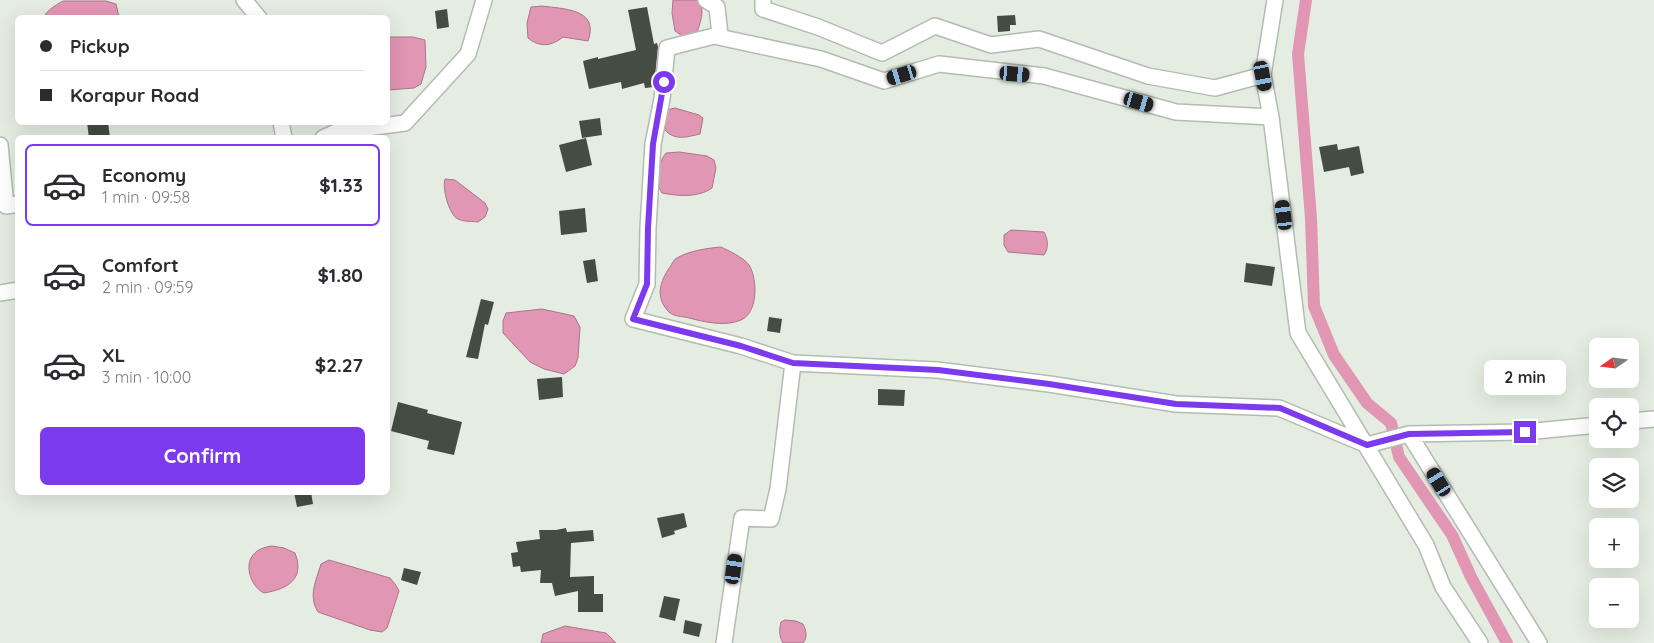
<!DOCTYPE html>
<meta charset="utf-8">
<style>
body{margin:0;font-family:Quicksand,sans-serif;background:#f2f2f3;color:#2b2b33;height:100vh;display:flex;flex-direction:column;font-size:19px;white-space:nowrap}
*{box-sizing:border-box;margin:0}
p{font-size:16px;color:#7c7c81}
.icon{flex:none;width:28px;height:28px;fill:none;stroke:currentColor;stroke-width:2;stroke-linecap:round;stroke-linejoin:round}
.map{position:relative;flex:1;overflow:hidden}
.panel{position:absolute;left:15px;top:135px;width:375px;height:360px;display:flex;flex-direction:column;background:#fff;border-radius:8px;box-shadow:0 5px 20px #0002}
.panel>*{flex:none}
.guide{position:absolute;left:15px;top:15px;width:375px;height:110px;border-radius:8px;box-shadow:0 5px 20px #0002;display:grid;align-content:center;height:110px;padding:0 25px;background:#fff}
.needle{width:32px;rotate:256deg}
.tools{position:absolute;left:1589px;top:338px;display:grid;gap:10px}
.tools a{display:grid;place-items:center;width:50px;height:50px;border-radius:8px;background:#fff;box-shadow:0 5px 20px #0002;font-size:25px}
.end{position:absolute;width:22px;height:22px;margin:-11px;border:6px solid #7c3aed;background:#fff;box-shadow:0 0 0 2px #fff}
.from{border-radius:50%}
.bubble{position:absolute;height:35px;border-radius:8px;background:#fff;box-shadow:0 5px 20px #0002;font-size:16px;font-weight:800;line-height:35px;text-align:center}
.car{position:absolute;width:15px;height:30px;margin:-15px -8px;border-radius:6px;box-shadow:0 0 4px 1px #0007;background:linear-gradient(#222 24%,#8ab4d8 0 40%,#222 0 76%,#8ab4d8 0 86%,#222 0)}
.guide b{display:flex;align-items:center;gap:18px;height:48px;font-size:19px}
.guide b+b{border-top:1px solid #e1e1e2}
.guide i{width:12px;height:12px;background:#2b2b33}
ul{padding:9px 0 0;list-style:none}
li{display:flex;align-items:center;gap:15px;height:82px;margin:0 10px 8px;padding:0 15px;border:2px solid transparent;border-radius:8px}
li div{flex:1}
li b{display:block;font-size:19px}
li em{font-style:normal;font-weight:800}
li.on{border-color:#7c3aed}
li>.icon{width:45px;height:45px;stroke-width:1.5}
.primary-button{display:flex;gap:10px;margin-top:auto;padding:10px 25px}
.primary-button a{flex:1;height:58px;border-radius:8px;background:#7c3aed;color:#fff;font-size:20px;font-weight:800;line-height:58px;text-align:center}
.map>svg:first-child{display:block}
</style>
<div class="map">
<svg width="1654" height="643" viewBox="0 0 1654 643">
<rect width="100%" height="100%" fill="#e5ede2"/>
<!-- water -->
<path fill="#e196b4" stroke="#a97589" d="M 673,0 L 698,0 C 706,9 700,24 696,35 C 687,38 683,37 675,31 L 672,13 Z
M 63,1 L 106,1 L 116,4 L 119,17 L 44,17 C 47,10 56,5 63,1 Z
M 542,6 C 562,9 600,8 588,41 L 563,37 C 552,46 540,48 528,38 L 527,23 L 531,7 Z
M 388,37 L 413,37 L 425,40 L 426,67 L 421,84 L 414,88 L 388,90 Z
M 675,108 L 699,115 L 703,118 L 700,134 C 687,137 675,141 665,130 L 666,110 Z
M 679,152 L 707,156 L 714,160 L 716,168 L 712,188 C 698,198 678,196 662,193 C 654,180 657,165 666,153 Z
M 445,179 L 455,180 L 485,203 L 488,209 L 485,217 L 478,222 C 472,221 464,222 458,219 C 449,215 442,188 445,179 Z
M 1011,230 L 1044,232 C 1048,239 1049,248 1044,255 L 1008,252 L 1004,245 L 1004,235 Z
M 721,247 C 729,251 743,257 749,265 C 758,279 758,313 741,320 C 725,327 705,322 689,318 C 682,316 673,317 668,311 C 655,297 660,281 670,267 C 672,264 674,259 677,258 C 688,251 708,248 721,247 Z
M 542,309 L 574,316 L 580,327 L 578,358 L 575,366 L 564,374 L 544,369 L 530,362 L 503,333 L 503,321 L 506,313 Z
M 272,546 L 284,548 L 295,553 C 305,579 288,589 264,593 C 253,588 245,570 251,558 C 255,550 264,547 272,546 Z
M 329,560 L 390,578 L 395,584 L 399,591 L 387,628 L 382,632 L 370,630 L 318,612 C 308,596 316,581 321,564 Z
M 785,620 L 796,621 L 803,624 C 806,630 808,637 803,643 L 783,643 C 779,636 779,630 781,622 Z
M 565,626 L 606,633 L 616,643 L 541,643 L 543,634 Z"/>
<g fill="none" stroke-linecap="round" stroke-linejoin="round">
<!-- canal -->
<path stroke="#e196b4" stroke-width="12" d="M 1306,0 L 1298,54 L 1311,218 L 1314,306 L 1334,355 L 1367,403 L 1391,423 L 1399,457 L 1452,535 L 1471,577 L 1507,643"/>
</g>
<!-- building -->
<path fill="#454c44" d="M 647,7 L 654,44 L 657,43 L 658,47 L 654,87 L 645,88 L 644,83 L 622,89 L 621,82 L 589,89 L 583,61 L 598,57 L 598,59 L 636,50 L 628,10 Z
M 447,9 L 449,27 L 437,29 L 435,11 Z
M 1015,15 L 1016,25 L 1010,25 L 1010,31 L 998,32 L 997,16 Z
M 600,118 L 602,135 L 582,138 L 579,121 Z
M 87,122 L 108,122 L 110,138 L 89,138 Z
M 586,138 L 592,165 L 566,172 L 559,145 Z
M 1337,144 L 1338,150 L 1359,146 L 1364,173 L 1351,176 L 1349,167 L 1324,172 L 1319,147 Z
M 585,208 L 587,232 L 561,235 L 559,211 Z
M 595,259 L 598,281 L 587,283 L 583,261 Z
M 1246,263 L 1275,267 L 1272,286 L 1244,282 Z
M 481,299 L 494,302 L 488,325 L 485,324 L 478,359 L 466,357 Z
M 769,317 L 782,319 L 780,333 L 767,331 Z
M 562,377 L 563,397 L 539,400 L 537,379 Z
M 878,389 L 905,390 L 904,406 L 878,405 Z
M 398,402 L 428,410 L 427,413 L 462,422 L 454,455 L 427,449 L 429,441 L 391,431 Z
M 294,492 L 311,492 L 313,504 L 297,507 Z
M 684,513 L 687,527 L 674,531 L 675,534 L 662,538 L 657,518 Z
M 566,528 L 567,532 L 593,530 L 594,541 L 571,543 L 570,577 L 594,576 L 594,594 L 603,594 L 603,612 L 578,612 L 578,591 L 555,596 L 552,583 L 540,583 L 541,570 L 521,572 L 520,566 L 513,567 L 511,553 L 518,552 L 516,542 L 540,539 L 539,530 L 556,530 Z
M 404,568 L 421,572 L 417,585 L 401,580 Z
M 664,596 L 680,599 L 675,621 L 659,617 Z
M 685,620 L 702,624 L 699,637 L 683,633 Z"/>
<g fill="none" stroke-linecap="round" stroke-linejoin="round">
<!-- street casing -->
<g stroke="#b3bcb1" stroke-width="18">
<path id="street" d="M 244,0 L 259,18
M 706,0 L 717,7 L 720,35 L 714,36 L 821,59 L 884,81 L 939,64 L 1044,76 L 1176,112 L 1271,117
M 763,0 L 763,9 L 818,27 L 882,53 L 935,26 L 991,45 L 1039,39 L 1148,76 L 1215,88 L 1263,75
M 1275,0 L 1263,75 L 1271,117 L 1298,333 L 1426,545 L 1443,587 L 1480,643
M 714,36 L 667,48 L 662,99 L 653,144 L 648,228 L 647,284 L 633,319 L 741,346 L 793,363 L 937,370 L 1049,384 L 1176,404 L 1279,408 L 1367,445 L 1409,434 L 1525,432 L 1598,425
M 281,122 L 284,138
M 323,138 L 336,132 L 405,123 L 468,54 L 484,0
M 0,145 L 6,206 L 18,204
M 0,293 L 18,290
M 1630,421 L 1654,419
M 1409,434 L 1539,643
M 724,643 L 742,518 L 771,519 L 778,489 L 793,363"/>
</g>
<!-- street -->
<use href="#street" stroke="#fff" stroke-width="15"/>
</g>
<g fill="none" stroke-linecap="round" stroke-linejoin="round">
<!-- route -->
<path stroke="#7c3aed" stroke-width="6" d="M 664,82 L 653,144 L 648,228 L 647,284 L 633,319 L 741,346 L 793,363 L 938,370 L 1049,384 L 1176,404 L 1280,408 L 1367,445 L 1409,434 L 1525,432"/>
</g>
</svg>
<div class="tools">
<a><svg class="needle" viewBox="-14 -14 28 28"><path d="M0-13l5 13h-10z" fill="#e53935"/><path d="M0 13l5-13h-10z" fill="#7c7c81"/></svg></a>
<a><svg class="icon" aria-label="locate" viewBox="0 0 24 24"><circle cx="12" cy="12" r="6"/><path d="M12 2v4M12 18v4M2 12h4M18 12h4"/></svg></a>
<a><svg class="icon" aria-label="layers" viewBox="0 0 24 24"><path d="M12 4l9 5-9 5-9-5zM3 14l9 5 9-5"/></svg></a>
<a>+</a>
<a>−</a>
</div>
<i class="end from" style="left:664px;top:82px"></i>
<i class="end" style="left:1525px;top:432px"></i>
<div class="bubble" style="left:1484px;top:360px;width:82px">2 min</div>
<i class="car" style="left:1015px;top:74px;rotate:95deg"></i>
<i class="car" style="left:902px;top:75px;rotate:253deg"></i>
<i class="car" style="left:1263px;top:76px;rotate:169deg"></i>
<i class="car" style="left:1139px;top:102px;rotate:106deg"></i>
<i class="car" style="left:1284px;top:215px;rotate:353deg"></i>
<i class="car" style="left:1439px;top:482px;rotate:328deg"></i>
<i class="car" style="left:734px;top:569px;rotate:8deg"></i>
<div class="guide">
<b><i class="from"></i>Pickup</b>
<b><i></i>Korapur Road</b>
</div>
<section class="panel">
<ul>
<li class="on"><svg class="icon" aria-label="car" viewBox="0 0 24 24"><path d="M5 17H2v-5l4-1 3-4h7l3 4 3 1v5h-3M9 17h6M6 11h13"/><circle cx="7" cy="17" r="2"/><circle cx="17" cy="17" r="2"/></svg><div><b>Economy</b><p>1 min · 09:58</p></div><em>$1.33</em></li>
<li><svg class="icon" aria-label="car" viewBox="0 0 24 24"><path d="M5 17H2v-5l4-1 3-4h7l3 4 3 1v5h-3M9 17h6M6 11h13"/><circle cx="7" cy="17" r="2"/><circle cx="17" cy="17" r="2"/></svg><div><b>Comfort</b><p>2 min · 09:59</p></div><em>$1.80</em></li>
<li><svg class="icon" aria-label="car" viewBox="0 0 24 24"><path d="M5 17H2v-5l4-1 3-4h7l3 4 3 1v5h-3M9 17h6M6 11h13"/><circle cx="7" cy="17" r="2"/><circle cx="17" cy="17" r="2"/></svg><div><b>XL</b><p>3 min · 10:00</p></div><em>$2.27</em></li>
</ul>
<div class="primary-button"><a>Confirm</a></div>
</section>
</div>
